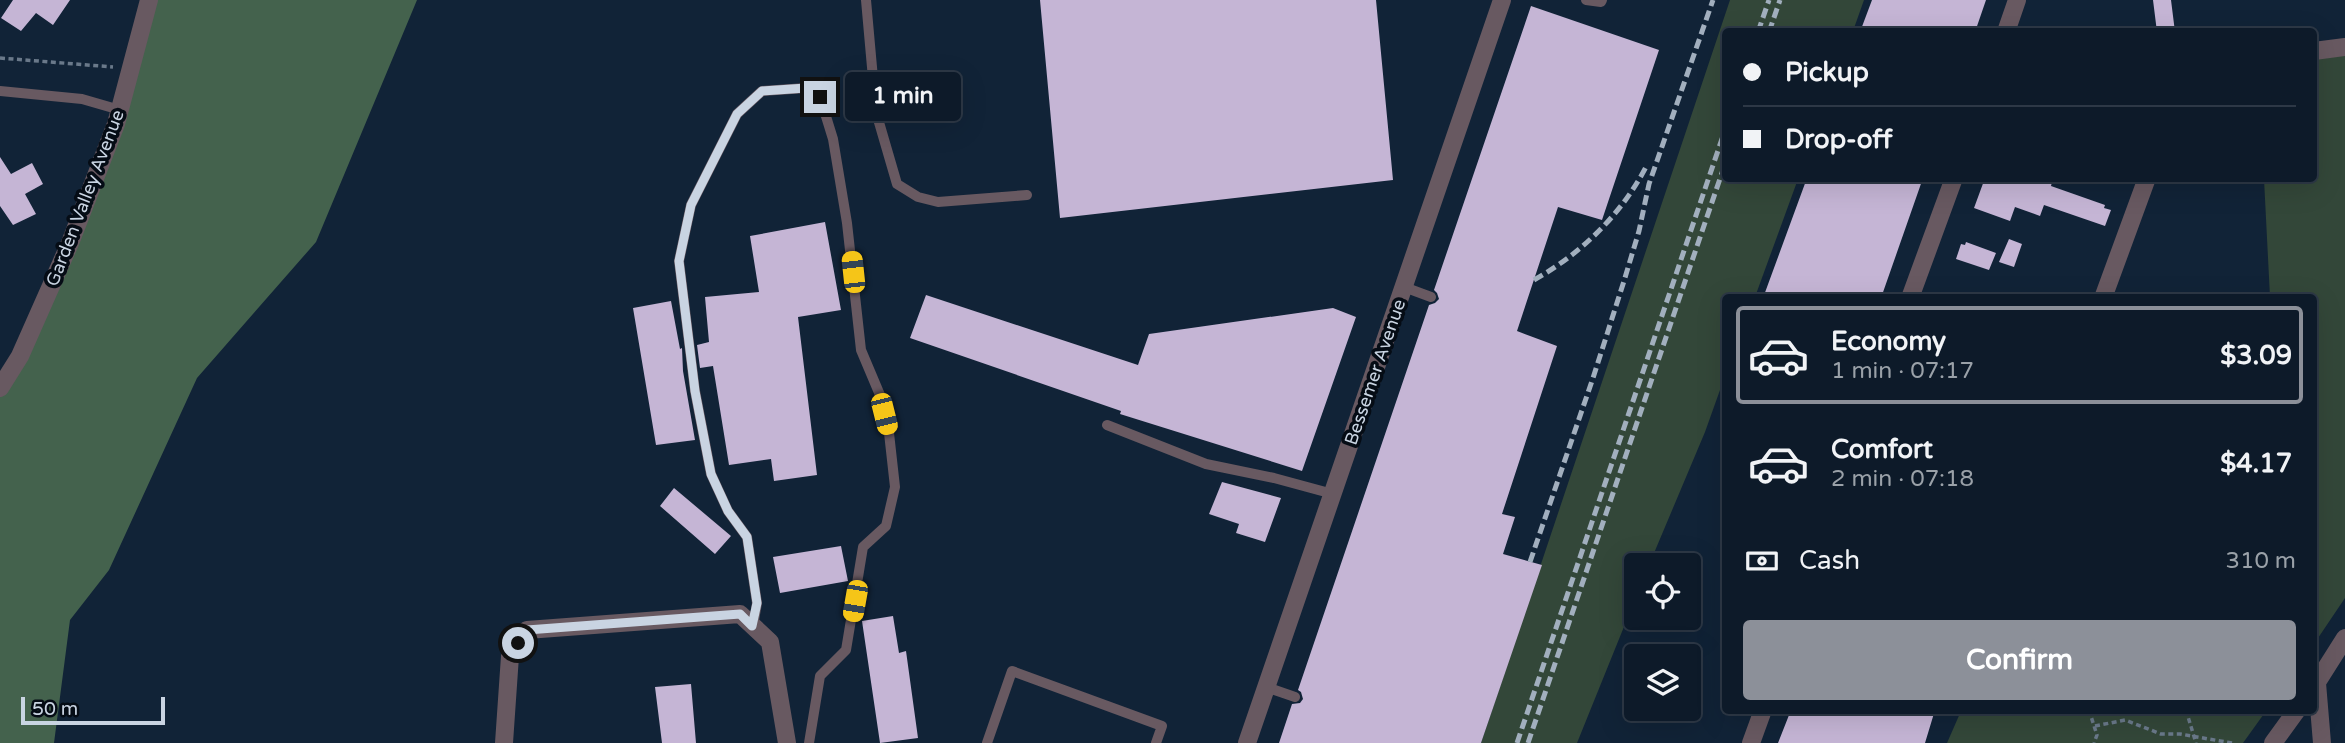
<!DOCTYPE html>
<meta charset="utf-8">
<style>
body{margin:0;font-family:"Varela Round",sans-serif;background:#1b2735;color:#f1f3f6;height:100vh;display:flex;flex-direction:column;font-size:26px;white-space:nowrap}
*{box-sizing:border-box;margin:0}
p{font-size:23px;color:#9aa1a8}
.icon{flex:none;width:38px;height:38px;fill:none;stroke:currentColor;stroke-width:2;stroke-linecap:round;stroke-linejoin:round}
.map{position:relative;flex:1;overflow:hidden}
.panel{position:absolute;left:1722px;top:294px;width:595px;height:420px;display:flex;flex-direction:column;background:#0d1a29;border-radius:7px;box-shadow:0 7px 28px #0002,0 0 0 2px #2d3846}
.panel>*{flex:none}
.guide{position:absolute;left:1722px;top:28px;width:595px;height:154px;border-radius:7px;box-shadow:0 7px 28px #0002,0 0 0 2px #2d3846;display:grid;align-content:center;height:154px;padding:0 21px;background:#0d1a29}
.tools{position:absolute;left:1624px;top:553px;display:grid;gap:14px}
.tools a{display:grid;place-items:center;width:77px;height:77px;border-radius:7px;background:#0d1a29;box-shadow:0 7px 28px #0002,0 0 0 2px #2d3846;font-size:35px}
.scale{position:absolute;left:21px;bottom:18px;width:144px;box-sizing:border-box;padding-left:7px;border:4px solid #c9d4e2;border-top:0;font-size:19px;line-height:24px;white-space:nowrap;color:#c9d4e2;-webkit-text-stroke:5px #050c15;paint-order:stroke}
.end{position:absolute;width:32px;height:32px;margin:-16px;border:9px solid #c9d4e2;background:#111;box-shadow:0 0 0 4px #111}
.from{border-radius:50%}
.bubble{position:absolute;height:49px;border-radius:7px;background:#0d1a29;box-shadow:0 7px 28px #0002,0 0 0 2px #2d3846;font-size:23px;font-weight:700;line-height:49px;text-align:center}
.car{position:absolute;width:21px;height:42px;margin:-21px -10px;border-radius:9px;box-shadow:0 0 5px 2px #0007;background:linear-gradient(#f5c518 24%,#345 0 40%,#f5c518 0 76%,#345 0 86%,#f5c518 0)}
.guide b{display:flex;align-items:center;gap:24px;height:66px;font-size:26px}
.guide b+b{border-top:2px solid #2d3846}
.guide i{width:18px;height:18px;background:#f1f3f6}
ul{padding:12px 0 0;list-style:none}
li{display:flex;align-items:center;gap:21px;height:98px;margin:0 14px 10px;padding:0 7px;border:4px solid transparent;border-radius:7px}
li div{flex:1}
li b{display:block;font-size:26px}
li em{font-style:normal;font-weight:700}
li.active{border-color:#8c9099}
li>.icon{width:63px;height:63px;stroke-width:1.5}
.pay{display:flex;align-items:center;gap:18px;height:77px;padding:0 21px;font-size:26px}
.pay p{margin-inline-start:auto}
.action{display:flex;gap:14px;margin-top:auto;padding:14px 21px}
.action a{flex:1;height:80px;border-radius:7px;background:#8c9099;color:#fff;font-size:28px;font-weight:700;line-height:80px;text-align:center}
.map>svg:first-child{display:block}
</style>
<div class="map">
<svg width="2345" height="743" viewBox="0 0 2345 743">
<rect width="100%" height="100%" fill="#112337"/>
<!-- green -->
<path fill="#334739" d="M 1730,0 L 1864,0 L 1853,31 L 1726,32 L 1726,178 L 1798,179 L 1755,297 L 1726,298 L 1725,376 L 1705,432 L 1649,565 L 1636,565 L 1636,597 L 1577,743 L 1481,743 Z
M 2345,47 L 2345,598 L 2314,644 L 2314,298 L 2270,297 L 2264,179 L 2314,178 L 2314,51 Z
M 1961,711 L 1961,710 L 2266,711 L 2243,743 L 1947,743 Z"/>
<!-- forest -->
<path fill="#44624d" d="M 149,0 L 417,0 L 316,242 L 197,378 L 109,570 L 70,620 L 54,743 L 0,743 L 0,388 L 70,242 Z"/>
<!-- building -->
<path fill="#c5b5d5" d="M 13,0 L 70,0 L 53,25 L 36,13 L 21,31 L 1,18 Z
M 1040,0 L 1376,0 L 1393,180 L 1060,218 Z
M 1872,0 L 1986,0 L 1975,32 L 1860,32 Z
M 2153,0 L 2171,0 L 2175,32 L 2157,32 Z
M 1531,6 L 1659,50 L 1602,220 L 1558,207 L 1517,331 L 1557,346 L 1502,514 L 1515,517 L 1503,554 L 1542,565 L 1481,743 L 1279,743 L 1292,704 L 1300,703 L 1303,699 L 1301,692 L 1298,690 L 1429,305 L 1435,303 L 1439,299 L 1437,293 L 1434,290 Z
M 0,157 L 11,174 L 32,163 L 43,184 L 25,194 L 36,214 L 13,225 L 0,206 Z
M 1807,178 L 1923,178 L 1881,298 L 1763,298 Z
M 1985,178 L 2017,178 L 2034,184 L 2036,178 L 2053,178 L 2051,186 L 2105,205 L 2104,208 L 2111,210 L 2105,226 L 2044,205 L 2040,216 L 2015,207 L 2010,221 L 1974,208 Z
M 825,222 L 841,310 L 798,317 L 817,475 L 774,481 L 771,459 L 729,465 L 713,366 L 700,368 L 697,345 L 709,342 L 705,297 L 759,292 L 750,236 Z
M 2009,239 L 2022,244 L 2014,267 L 1999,262 Z
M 1966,242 L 1996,253 L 1989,270 L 1956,259 L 1961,244 L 1965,245 Z
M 926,295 L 1138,365 L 1149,334 L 1333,308 L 1356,317 L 1302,471 L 1120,414 L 1121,411 L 910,338 Z
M 671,301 L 680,349 L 682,348 L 683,371 L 695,440 L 656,445 L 633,308 Z
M 1222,482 L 1281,498 L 1265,542 L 1236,533 L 1239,524 L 1209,514 Z
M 674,488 L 731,536 L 715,554 L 660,506 Z
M 841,546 L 848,581 L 780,593 L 773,557 Z
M 893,616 L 899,653 L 906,651 L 918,738 L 880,743 L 862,621 Z
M 691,684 L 696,743 L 662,743 L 655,687 Z
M 1791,710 L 1935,710 L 1925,743 L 1778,743 Z"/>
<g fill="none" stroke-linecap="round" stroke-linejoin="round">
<!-- path -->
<path stroke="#6a798a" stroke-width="3.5" stroke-dasharray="5 3.5" stroke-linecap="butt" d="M 0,58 L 113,67
M 2089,710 L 2097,735 L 2094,743
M 2186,710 L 2196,743
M 2095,726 L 2125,720 L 2161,734 L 2180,734 L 2232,743"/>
<!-- service -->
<path stroke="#685961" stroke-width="10" d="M 866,0 L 876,112 L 897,184 L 918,197 L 938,202 L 1027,195
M 1586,0 L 1601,2 L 1602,0
M 0,91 L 82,99 L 120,110
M 1404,287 L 1431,297
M 1107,425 L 1206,464 L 1274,478 L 1333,494
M 753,626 L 757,603 L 747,537 L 728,511 L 711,474 L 695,391 L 679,261 L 691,205 L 737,114 L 762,91 L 806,88 L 820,97 L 833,139 L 847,223 L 861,350 L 880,395 L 889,433 L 895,487 L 886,526 L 863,547 L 846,650 L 820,676 L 809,743
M 1266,687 L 1295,697
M 987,743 L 1012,671 L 1162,726 L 1156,743"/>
<!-- minor -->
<path stroke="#685961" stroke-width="18" d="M 2006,32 L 2017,0
M 2314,51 L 2345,47
M 1910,298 L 1954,178
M 2103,298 L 2147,178
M 0,388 L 20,356 L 70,243 L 116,124 L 149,0
M 2317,683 L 2322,743
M 2314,687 L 2345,638
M 504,743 L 510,656 L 527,630 L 740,614 L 770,642 L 787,743
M 1751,743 L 1763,710
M 2273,743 L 2297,710"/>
<!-- tertiary -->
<path stroke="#685961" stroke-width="18" d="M 1247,743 L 1502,0"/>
<!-- rail -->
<path stroke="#a2afbe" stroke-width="5" stroke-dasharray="10 5" stroke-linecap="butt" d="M 1758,32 L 1769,0
M 1769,32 L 1780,0
M 1534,280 C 1582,253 1622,214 1647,165
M 1530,562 L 1593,378 L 1624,281 L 1639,231 L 1649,184 L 1713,0
M 1517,743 L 1726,127
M 1528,743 L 1726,161"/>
</g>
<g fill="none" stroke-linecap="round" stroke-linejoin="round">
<!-- route -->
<path stroke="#c9d4e2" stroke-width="9" d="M 518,643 L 527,630 L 740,614 L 752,626 L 757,603 L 747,537 L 728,511 L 711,474 L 695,391 L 679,261 L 691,205 L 737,114 L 762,91 L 806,88 L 820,97"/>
</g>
<g text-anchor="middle" stroke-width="7" stroke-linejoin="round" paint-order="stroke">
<!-- street labels -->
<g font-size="18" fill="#c9d4e2" stroke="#050c15">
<text transform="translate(85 198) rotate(-69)" y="6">Garden Valley Avenue</text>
<text transform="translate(1375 372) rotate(-71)" y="6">Bessemer Avenue</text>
</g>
</g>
</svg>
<div class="tools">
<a><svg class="icon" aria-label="locate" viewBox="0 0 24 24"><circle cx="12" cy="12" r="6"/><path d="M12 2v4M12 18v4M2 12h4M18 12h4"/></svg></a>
<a><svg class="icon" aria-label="layers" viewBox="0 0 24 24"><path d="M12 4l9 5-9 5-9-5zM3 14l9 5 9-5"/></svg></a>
</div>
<div class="scale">50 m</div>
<i class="end from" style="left:518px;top:643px"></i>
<i class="end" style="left:820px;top:97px"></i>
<div class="bubble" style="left:845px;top:72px;width:116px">1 min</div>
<i class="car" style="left:853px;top:272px;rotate:354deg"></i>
<i class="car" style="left:884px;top:414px;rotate:166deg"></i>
<i class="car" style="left:855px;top:601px;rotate:190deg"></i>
<div class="guide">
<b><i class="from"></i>Pickup</b>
<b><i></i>Drop-off</b>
</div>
<section class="panel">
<ul>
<li class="active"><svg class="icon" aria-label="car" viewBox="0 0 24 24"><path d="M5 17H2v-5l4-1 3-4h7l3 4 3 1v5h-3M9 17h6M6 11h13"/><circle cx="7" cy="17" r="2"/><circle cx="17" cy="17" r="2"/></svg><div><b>Economy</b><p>1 min · 07:17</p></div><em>$3.09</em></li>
<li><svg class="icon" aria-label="car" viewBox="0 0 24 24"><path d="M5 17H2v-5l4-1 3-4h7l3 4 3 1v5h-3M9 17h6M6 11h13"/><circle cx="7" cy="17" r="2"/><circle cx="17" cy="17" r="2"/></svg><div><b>Comfort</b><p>2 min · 07:18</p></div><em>$4.17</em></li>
</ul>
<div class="pay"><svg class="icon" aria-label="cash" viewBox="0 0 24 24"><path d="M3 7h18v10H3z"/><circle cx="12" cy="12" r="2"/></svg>Cash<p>310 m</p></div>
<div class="action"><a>Confirm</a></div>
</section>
</div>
